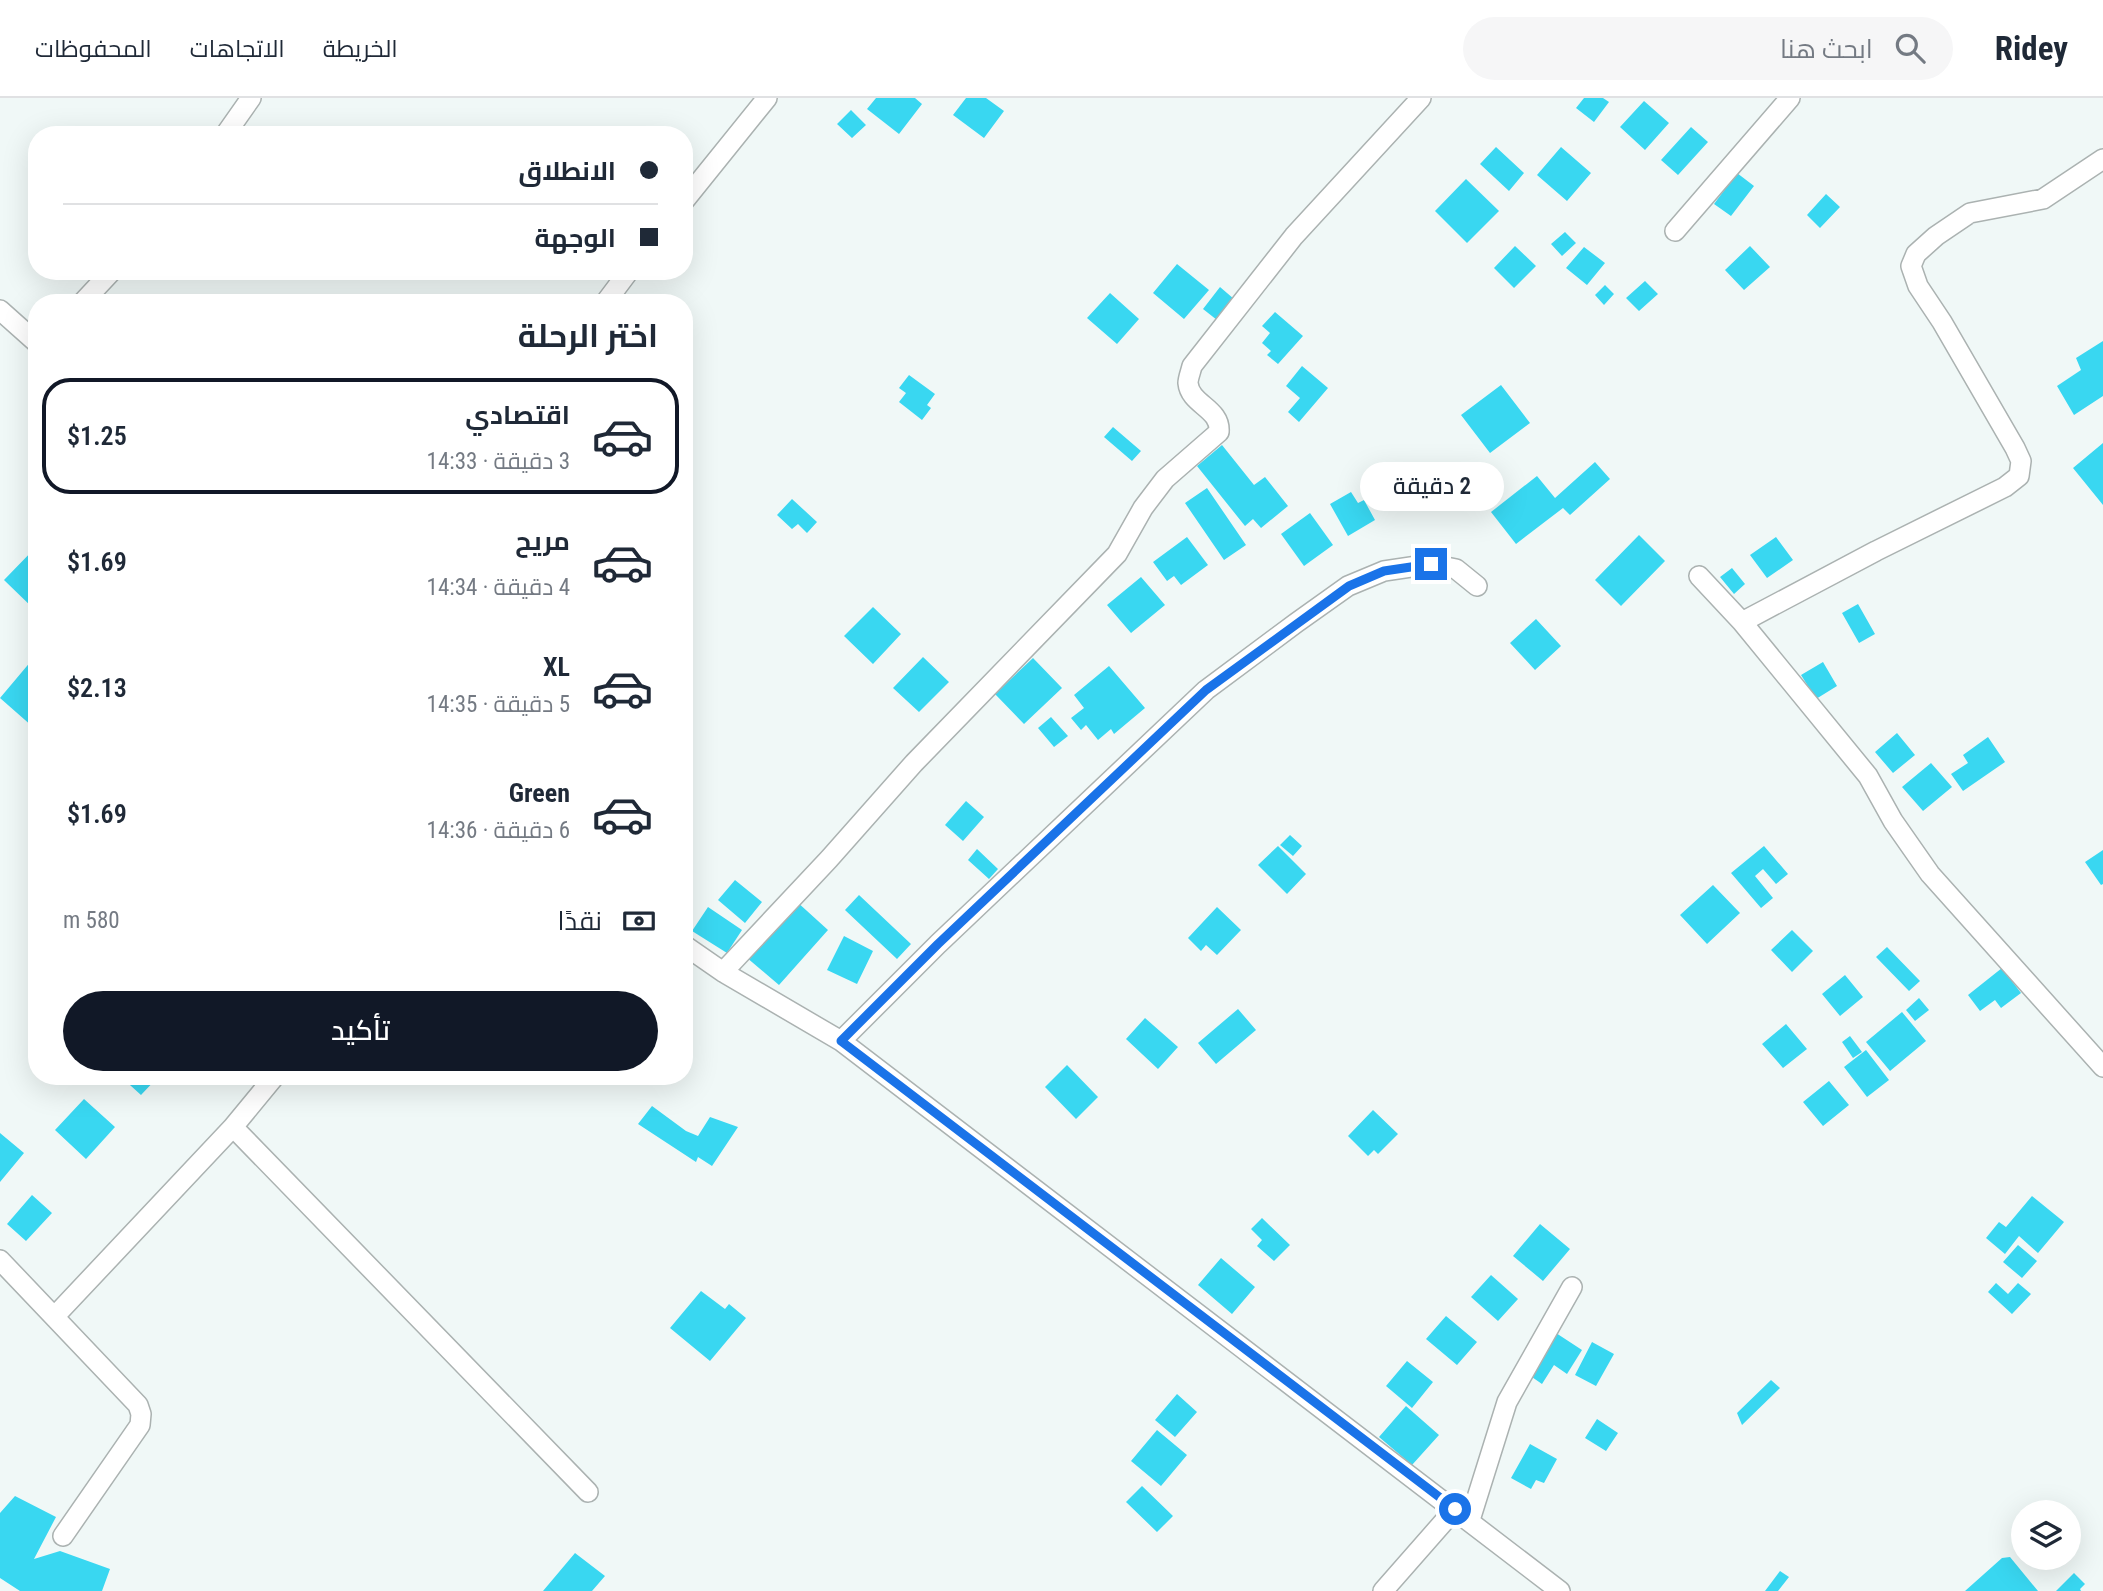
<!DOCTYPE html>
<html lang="ar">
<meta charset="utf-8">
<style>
body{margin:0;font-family:"Roboto Condensed",Cairo,sans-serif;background:#f6f6f7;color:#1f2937;direction:rtl;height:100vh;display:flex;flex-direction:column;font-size:26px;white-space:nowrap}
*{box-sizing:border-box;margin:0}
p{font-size:23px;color:#747a83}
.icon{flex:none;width:38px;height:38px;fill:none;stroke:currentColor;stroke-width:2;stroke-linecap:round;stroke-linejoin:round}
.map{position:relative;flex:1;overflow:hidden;direction:ltr}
.drawer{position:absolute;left:28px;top:196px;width:665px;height:791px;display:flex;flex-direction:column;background:#fff;border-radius:28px;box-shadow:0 7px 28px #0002;direction:rtl}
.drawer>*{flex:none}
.guide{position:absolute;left:28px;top:28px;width:665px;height:154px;border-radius:28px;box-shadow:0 7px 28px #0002;direction:rtl;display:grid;align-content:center;height:154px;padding:0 35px;background:#fff}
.controls{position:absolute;left:2011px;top:1402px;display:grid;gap:14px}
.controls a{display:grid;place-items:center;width:70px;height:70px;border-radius:50%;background:#fff;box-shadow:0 7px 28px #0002;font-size:35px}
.end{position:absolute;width:32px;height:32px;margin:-16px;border:9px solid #1a73e8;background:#fff;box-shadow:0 0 0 4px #fff}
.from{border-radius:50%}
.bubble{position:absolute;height:49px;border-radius:24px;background:#fff;box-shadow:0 7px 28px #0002;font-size:23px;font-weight:600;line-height:49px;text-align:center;direction:rtl}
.guide b{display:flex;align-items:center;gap:24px;height:66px;font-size:26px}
.guide b+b{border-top:2px solid #e0e1e3}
.guide i{width:18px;height:18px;background:#1f2937}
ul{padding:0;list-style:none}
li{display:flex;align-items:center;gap:21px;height:116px;margin:0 14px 10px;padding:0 21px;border:4px solid transparent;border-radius:28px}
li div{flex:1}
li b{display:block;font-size:26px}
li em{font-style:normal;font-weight:600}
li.on{border-color:#111827}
li>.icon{width:63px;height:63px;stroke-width:1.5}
h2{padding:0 35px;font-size:32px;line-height:84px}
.pay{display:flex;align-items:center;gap:18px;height:77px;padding:0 35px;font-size:26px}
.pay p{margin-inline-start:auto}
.button{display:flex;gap:14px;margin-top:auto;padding:14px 35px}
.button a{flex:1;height:80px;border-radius:42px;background:#111827;color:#fff;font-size:28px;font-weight:600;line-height:80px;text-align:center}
header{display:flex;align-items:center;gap:42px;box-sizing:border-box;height:98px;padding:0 35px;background:#fff;border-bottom:2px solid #e0e1e3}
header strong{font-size:33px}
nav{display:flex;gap:38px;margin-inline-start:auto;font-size:24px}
.search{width:490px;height:63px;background:#f6f6f7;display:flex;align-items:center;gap:18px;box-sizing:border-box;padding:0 24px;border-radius:38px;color:#747a83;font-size:26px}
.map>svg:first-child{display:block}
</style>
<header>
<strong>Ridey</strong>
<div class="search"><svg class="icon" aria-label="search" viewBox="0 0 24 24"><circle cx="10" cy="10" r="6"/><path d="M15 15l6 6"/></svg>ابحث هنا</div>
<nav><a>الخريطة</a><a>الاتجاهات</a><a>المحفوظات</a></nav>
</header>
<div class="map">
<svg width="2103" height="1493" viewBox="0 0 2103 1493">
<rect width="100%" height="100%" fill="#f0f8f7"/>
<!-- building -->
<path fill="#39d7f1" d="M 876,0 L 915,0 L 922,6 L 899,36 L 867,11 Z
M 966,0 L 986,0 L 1004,13 L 984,40 L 953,17 Z
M 1584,0 L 1603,0 L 1609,4 L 1594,24 L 1576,10 Z
M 1644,3 L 1669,25 L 1645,52 L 1620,29 Z
M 851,12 L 866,27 L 852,40 L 837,26 Z
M 1691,29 L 1708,44 L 1678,77 L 1661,62 Z
M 1496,49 L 1524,75 L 1509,93 L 1480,66 Z
M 1561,49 L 1591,75 L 1567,103 L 1537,77 Z
M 1737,75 L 1754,88 L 1731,118 L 1714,106 Z
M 1466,81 L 1499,113 L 1467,145 L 1435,113 Z
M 1826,96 L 1840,109 L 1820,130 L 1807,117 Z
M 1565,134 L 1576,145 L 1562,158 L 1551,146 Z
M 1515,148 L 1536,168 L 1514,190 L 1494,170 Z
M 1750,148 L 1770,169 L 1744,192 L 1725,172 Z
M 1584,149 L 1605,165 L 1587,187 L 1566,170 Z
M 1177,166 L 1209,192 L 1184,221 L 1153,195 Z
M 1645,183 L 1658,196 L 1639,213 L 1626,200 Z
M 1605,187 L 1614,196 L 1604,207 L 1595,197 Z
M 1220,189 L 1234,201 L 1217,222 L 1203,211 Z
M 1110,195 L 1139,221 L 1117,246 L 1087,220 Z
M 1275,214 L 1303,238 L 1278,266 L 1267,257 L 1271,253 L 1262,245 L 1270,235 L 1262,228 Z
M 2103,243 L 2103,298 L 2074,317 L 2057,288 L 2081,272 L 2076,260 Z
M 1302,268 L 1328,290 L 1299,324 L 1288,314 L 1300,300 L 1286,288 Z
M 909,277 L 935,296 L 927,307 L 931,310 L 922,322 L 899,304 L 906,295 L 899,290 Z
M 1501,287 L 1530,325 L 1490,355 L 1461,317 Z
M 1113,329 L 1141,353 L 1132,363 L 1104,339 Z
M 2103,345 L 2103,407 L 2073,370 Z
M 1222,347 L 1254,387 L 1265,379 L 1288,408 L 1261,430 L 1253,421 L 1245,428 L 1197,368 Z
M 1595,364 L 1610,381 L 1570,417 L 1563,410 L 1516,446 L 1491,414 L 1537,378 L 1555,400 Z
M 1207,390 L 1246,447 L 1224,462 L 1185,405 Z
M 1351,394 L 1358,405 L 1364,402 L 1375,422 L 1348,438 L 1330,406 Z
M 792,401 L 817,424 L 807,435 L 798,426 L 792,431 L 777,417 Z
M 1310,415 L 1333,447 L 1304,468 L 1281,436 Z
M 1639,437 L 1665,463 L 1621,508 L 1595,482 Z
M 1187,439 L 1208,467 L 1181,487 L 1174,478 L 1167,483 L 1153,464 Z
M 1776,439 L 1793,462 L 1767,480 L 1750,457 Z
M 37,448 L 37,514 L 4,482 Z
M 1732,470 L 1745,486 L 1734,496 L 1720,479 Z
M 1141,479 L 1165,507 L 1131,535 L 1107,507 Z
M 1858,506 L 1875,536 L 1859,545 L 1842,515 Z
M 873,509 L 901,536 L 873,566 L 844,538 Z
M 1536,521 L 1561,548 L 1535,572 L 1510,545 Z
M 923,559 L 949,584 L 919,614 L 893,590 Z
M 1033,560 L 1062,590 L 1024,626 L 995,596 Z
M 32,562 L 37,566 L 37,625 L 33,629 L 0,600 Z
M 1823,564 L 1837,588 L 1816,601 L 1801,577 Z
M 1109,568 L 1145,610 L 1114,636 L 1111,631 L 1098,642 L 1086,627 L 1081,632 L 1071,620 L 1084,610 L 1074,597 Z
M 1051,619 L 1068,638 L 1054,649 L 1038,630 Z
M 1897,635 L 1915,657 L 1893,675 L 1875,654 Z
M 1988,639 L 2005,664 L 1963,693 L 1951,676 L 1968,665 L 1963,657 Z
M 1931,665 L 1952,689 L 1923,713 L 1902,689 Z
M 966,703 L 984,719 L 963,743 L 945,727 Z
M 1290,737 L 1302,748 L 1293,758 L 1280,747 Z
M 1278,748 L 1306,776 L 1287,796 L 1258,767 Z
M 1764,748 L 1788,776 L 1776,786 L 1763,771 L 1755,778 L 1773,800 L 1761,810 L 1731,775 Z
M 977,751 L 998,771 L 989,781 L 968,762 Z
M 2103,752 L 2103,786 L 2101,787 L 2085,764 Z
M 735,782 L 762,804 L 745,825 L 718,802 Z
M 1713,787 L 1740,815 L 1707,846 L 1680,817 Z
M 859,797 L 911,846 L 897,861 L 845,812 Z
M 796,803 L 828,832 L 779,887 L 746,859 Z
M 708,809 L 742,832 L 727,855 L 692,833 Z
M 1217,809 L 1241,832 L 1217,857 L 1206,847 L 1201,853 L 1188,840 Z
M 1792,832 L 1813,853 L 1792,874 L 1771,852 Z
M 844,838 L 873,853 L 857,886 L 827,872 Z
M 1887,849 L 1920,883 L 1909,893 L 1876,859 Z
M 2002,870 L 2021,895 L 2001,910 L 1995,902 L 1980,913 L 1968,897 Z
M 1845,877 L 1863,899 L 1840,918 L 1822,896 Z
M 1919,900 L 1929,912 L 1915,923 L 1906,912 Z
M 1238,911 L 1256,932 L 1216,966 L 1198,945 Z
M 1902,914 L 1926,943 L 1890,973 L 1866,944 Z
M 1145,920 L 1178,949 L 1158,971 L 1126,941 Z
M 1786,926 L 1807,951 L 1783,970 L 1762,946 Z
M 1850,938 L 1862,954 L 1853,960 L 1842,944 Z
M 1866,952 L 1889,982 L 1867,999 L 1844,969 Z
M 1067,967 L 1098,999 L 1076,1021 L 1045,989 Z
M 120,978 L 159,978 L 141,997 Z
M 1829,983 L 1849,1007 L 1823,1028 L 1803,1004 Z
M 84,1001 L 115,1029 L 86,1061 L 55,1032 Z
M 652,1008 L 686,1033 L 698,1038 L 710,1019 L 738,1029 L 712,1068 L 698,1059 L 696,1064 L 638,1026 Z
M 1373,1012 L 1398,1036 L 1378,1056 L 1374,1052 L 1368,1058 L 1348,1038 Z
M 0,1035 L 24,1055 L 0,1084 Z
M 32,1097 L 52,1115 L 26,1143 L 7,1126 Z
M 2032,1098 L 2064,1124 L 2038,1155 L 2019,1138 L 2005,1156 L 1986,1140 L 1999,1124 L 2006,1129 Z
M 1262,1120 L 1290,1147 L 1274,1163 L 1257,1148 L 1262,1142 L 1251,1131 Z
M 1540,1126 L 1570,1151 L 1543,1183 L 1513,1158 Z
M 2018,1147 L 2037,1163 L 2022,1180 L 2003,1164 Z
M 1221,1160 L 1255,1189 L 1232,1216 L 1198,1187 Z
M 1491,1177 L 1518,1201 L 1498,1223 L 1471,1199 Z
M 1996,1185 L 2008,1196 L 2018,1185 L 2031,1196 L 2012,1216 L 1988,1194 Z
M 701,1193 L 725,1211 L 729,1206 L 746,1220 L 710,1263 L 670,1230 Z
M 1446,1218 L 1477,1244 L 1457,1267 L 1426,1241 Z
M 1556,1235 L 1582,1252 L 1567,1276 L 1554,1267 L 1542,1286 L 1529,1277 Z
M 1592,1244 L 1614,1256 L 1596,1288 L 1575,1277 Z
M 1407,1263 L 1433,1284 L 1412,1310 L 1386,1288 Z
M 1771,1282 L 1780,1290 L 1742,1327 L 1737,1315 Z
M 1177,1296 L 1197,1314 L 1175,1339 L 1155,1322 Z
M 1406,1308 L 1439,1337 L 1412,1367 L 1379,1339 Z
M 1597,1321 L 1618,1335 L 1606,1353 L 1585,1340 Z
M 1157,1332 L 1187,1357 L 1161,1388 L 1131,1363 Z
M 1530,1346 L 1557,1361 L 1544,1385 L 1536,1382 L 1531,1391 L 1511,1380 Z
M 1142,1388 L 1173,1418 L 1157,1434 L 1126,1404 Z
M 15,1398 L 56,1419 L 34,1461 L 60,1453 L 110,1471 L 102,1493 L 20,1493 L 0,1480 L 0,1415 Z
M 575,1455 L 605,1478 L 592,1493 L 543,1493 Z
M 2010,1459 L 2038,1493 L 1965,1493 L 2002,1460 Z
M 1780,1473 L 1789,1479 L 1778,1493 L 1765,1493 Z
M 2074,1475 L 2085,1486 L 2080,1491 L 2081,1493 L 2056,1493 Z"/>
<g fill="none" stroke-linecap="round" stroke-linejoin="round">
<!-- minor casing -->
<g stroke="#abb2b1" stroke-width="22">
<path id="minor" d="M 225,37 L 251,0
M 2103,61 L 2043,101 L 1970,115 L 1936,138 L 1916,156 L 1911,168 L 1918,188 L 1942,224 L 2015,350 L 2021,363 L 2019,378 L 2005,389 L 1876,453 L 1742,524 L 1868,678 L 1893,723 L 1930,776 L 2103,969
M 684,103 L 767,0
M 1675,133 L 1790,0
M 82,205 L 112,173
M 605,205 L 629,173
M 0,212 L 37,245
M 1699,478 L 1742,524
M 684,847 L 723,874 L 841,943 L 1560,1493
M 723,874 L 829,761 L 914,665 L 1117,456 L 1143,410 L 1165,381 L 1219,334 C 1221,310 1190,307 1188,285 C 1188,280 1191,273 1192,268 L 1294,138 L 1421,0
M 841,943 L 938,846 L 1206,592 L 1296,525 L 1348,488 L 1384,473 L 1431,466 L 1456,471 L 1477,488
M 233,1029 L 588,1394
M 0,1162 L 138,1307 L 141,1316 L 140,1327 L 63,1438
M 55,1218 L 233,1029 L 275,978
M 1470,1422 L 1507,1304 L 1572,1189
M 1383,1493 L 1455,1411"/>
</g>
<!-- minor -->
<use href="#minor" stroke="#fff" stroke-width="19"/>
</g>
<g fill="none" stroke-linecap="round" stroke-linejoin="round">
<!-- route -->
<path stroke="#1a73e8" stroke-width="9" d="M 1431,466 L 1384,473 L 1349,488 L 1206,592 L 938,846 L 841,943 L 1455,1411"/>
</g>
</svg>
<div class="controls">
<a><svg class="icon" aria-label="layers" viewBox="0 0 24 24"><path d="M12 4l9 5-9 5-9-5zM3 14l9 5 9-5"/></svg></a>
</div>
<i class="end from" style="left:1455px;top:1411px"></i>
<i class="end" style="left:1431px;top:466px"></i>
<div class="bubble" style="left:1360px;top:364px;width:144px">2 دقيقة</div>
<div class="guide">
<b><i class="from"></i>الانطلاق</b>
<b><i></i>الوجهة</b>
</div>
<section class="drawer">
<h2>اختر الرحلة</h2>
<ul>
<li class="on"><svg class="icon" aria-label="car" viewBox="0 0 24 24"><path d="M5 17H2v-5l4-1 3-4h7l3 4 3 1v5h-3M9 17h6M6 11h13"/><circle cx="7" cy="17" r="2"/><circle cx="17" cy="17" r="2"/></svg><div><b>اقتصادي</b><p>3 دقيقة · 14:33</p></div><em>$1.25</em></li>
<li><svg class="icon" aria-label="car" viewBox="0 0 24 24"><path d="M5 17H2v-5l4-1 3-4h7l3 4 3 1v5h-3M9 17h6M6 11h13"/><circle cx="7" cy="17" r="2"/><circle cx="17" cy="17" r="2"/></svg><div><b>مريح</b><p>4 دقيقة · 14:34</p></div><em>$1.69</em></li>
<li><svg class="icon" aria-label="car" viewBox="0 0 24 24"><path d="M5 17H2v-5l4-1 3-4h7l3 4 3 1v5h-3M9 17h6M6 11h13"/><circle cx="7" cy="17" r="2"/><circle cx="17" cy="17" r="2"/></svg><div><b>XL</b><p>5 دقيقة · 14:35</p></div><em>$2.13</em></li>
<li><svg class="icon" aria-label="car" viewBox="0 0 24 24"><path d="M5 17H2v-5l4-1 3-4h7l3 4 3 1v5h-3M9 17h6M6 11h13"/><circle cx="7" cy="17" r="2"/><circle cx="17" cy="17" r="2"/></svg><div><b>Green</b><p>6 دقيقة · 14:36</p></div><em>$1.69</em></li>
</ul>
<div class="pay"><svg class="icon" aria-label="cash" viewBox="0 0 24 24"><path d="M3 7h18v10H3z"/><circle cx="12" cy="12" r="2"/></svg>نقدًا<p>580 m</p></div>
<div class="button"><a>تأكيد</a></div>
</section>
</div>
